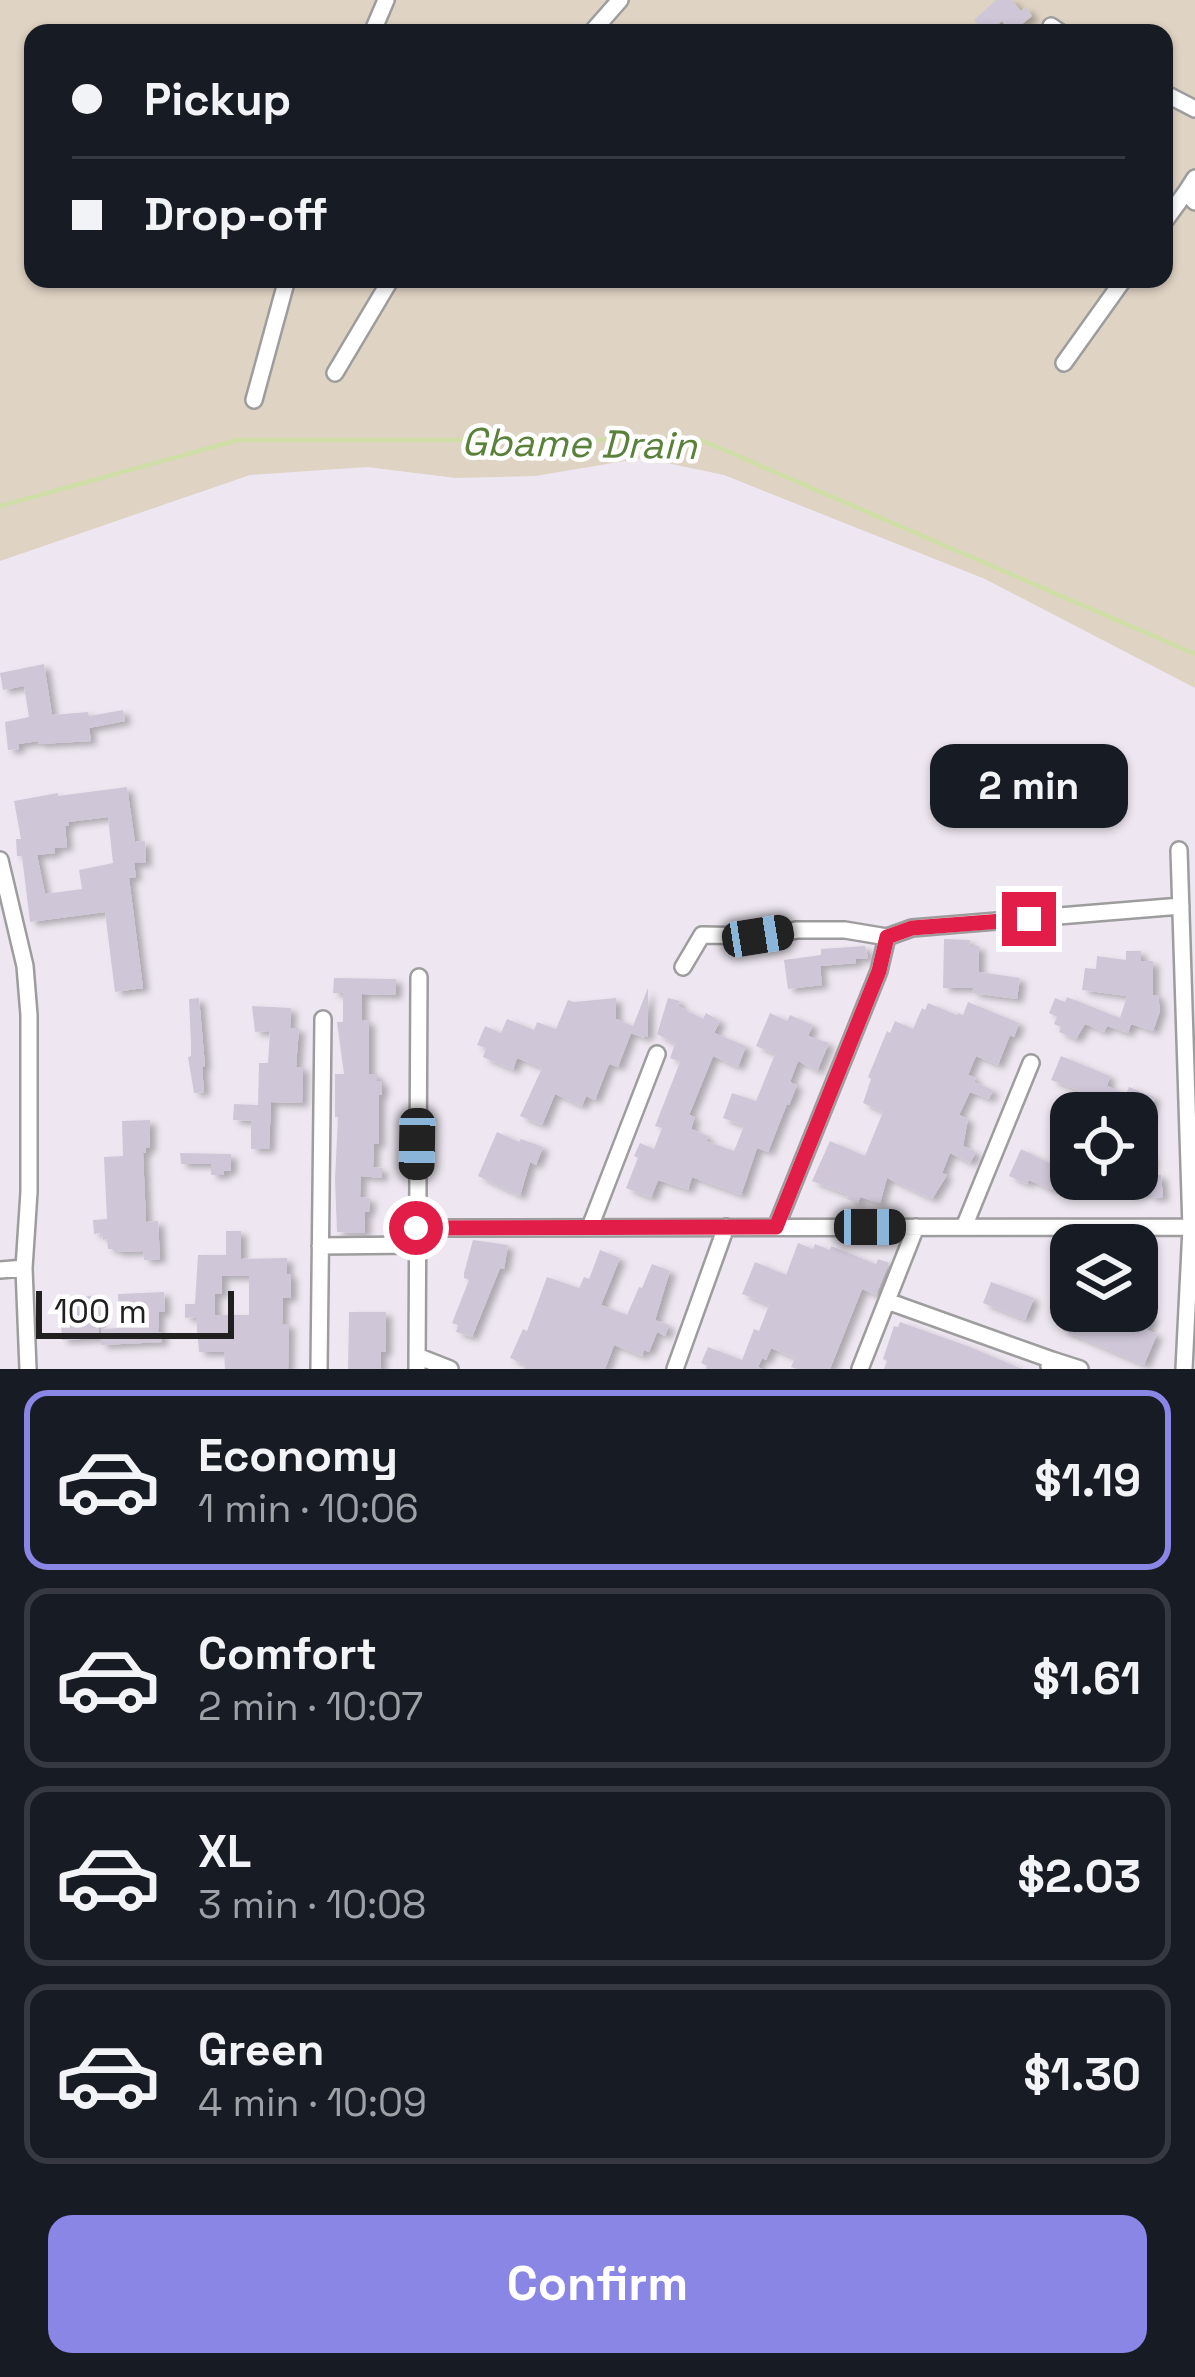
<!DOCTYPE html>
<meta charset="utf-8">
<style>
body{margin:0;font-family:"Space Grotesk",sans-serif;background:#20242c;color:#f1f3f6;height:100vh;display:flex;flex-direction:column;font-size:45px;white-space:nowrap}
*{box-sizing:border-box;margin:0}
p{font-size:39px;color:#9ea1a6}
.icon{flex:none;width:66px;height:66px;fill:none;stroke:currentColor;stroke-width:2;stroke-linecap:round;stroke-linejoin:round}
.map{position:relative;height:1369px;overflow:hidden}
.details{display:flex;flex-direction:column;background:#171b24;flex:1}
.details>*{flex:none}
.top-card{position:absolute;left:24px;top:24px;width:1149px;height:264px;border-radius:24px;box-shadow:0 3px 9px #0004;display:grid;align-content:center;height:264px;padding:0 48px;background:#171b24}
.controls{position:absolute;left:1050px;top:1092px;display:grid;gap:24px}
.controls a{display:grid;place-items:center;width:108px;height:108px;border-radius:24px;background:#171b24;box-shadow:0 3px 9px #0004;font-size:60px}
.scale{position:absolute;left:36px;bottom:30px;width:198px;box-sizing:border-box;padding-left:12px;border:6px solid #202020;border-top:0;font-size:33px;line-height:42px;white-space:nowrap;color:#202020;-webkit-text-stroke:9px #fff;paint-order:stroke}
.end{position:absolute;width:54px;height:54px;margin:-27px;border:15px solid #e11d48;background:#fff;box-shadow:0 0 0 6px #fff}
.from{border-radius:50%}
.bubble{position:absolute;height:84px;border-radius:24px;background:#171b24;box-shadow:0 3px 9px #0004;font-size:39px;font-weight:800;line-height:84px;text-align:center}
.car{position:absolute;width:36px;height:72px;margin:-36px -18px;border-radius:15px;box-shadow:0 0 9px 3px #0007;background:linear-gradient(#222 24%,#8ab4d8 0 40%,#222 0 76%,#8ab4d8 0 86%,#222 0)}
.top-card b{display:flex;align-items:center;gap:42px;height:114px;font-size:45px}
.top-card b+b{border-top:3px solid #363941}
.top-card i{width:30px;height:30px;background:#f1f3f6}
ul{padding:21px 0 0;list-style:none}
li{display:flex;align-items:center;gap:36px;height:180px;margin:0 24px 18px;padding:0 24px;border:6px solid #363941;border-radius:24px}
li div{flex:1}
li b{display:block;font-size:45px}
li em{font-style:normal;font-weight:800}
li.on{border-color:#8986e5}
li>.icon{width:108px;height:108px;stroke-width:1.5}
.button{display:flex;gap:24px;margin-top:auto;padding:24px 48px}
.button a{flex:1;height:138px;border-radius:24px;background:#8986e5;color:#fff;font-size:48px;font-weight:800;line-height:138px;text-align:center}
.map>svg:first-child{display:block}
</style>
<div class="map">
<svg width="1195" height="1369" viewBox="0 0 1195 1369">
<defs>
<filter id="shadow"><feDropShadow dx="6" dy="4" stdDeviation="3" flood-color="#0004"/></filter>
</defs>
<rect width="100%" height="100%" fill="#eee7f1"/>
<!-- wetland -->
<path fill="#dfd3c3" fill-rule="evenodd" d="M 0,0 L 1195,0 L 1195,688 L 985,579 L 724,475 L 643,458 L 535,476 L 456,478 L 367,467 L 250,475 L 0,561 ZM 33,33 L 1164,33 L 1164,279 L 33,279 Z"/>
<g fill="none" stroke-linecap="round" stroke-linejoin="round">
<!-- stream -->
<path stroke="#cfdea7" stroke-width="4.5" d="M 0,506 L 238,440 L 701,440 L 1195,654"/>
</g>
<!-- building -->
<path fill="#cfc7d8" fill-rule="evenodd" filter="url(#shadow)" d="M 996,0 L 1012,0 L 1021,11 L 1026,7 L 1032,16 L 1021,25 L 1028,33 L 1011,33 L 1002,21 L 989,33 L 985,33 L 974,20 Z
M 44,664 L 52,715 L 88,712 L 89,716 L 123,710 L 125,721 L 89,728 L 91,741 L 39,744 L 38,741 L 18,744 L 19,749 L 8,750 L 5,722 L 29,717 L 24,686 L 3,690 L 0,673 Z
M 127,787 L 135,842 L 145,841 L 146,863 L 134,863 L 136,877 L 129,878 L 143,988 L 115,992 L 105,912 L 30,922 L 22,856 L 17,856 L 16,839 L 21,839 L 14,801 L 58,793 L 58,796 ZM 108,817 L 113,863 L 79,870 L 82,889 L 45,894 L 37,855 L 55,853 L 55,848 L 67,847 L 65,826 L 69,825 L 68,822 Z
M 944,939 L 970,940 L 969,946 L 979,946 L 979,972 L 1020,978 L 1017,999 L 972,993 L 974,988 L 943,988 Z
M 865,946 L 868,958 L 856,959 L 856,963 L 820,966 L 822,985 L 788,989 L 784,960 L 821,955 L 821,949 Z
M 1126,951 L 1141,951 L 1141,961 L 1153,961 L 1153,995 L 1158,995 L 1160,1011 L 1153,1031 L 1131,1024 L 1128,1033 L 1107,1026 L 1104,1032 L 1085,1024 L 1076,1039 L 1059,1032 L 1061,1027 L 1054,1024 L 1057,1017 L 1049,1013 L 1055,998 L 1065,1002 L 1067,997 L 1120,1018 L 1127,996 L 1082,990 L 1085,968 L 1096,969 L 1097,956 L 1126,960 Z
M 334,978 L 396,979 L 396,995 L 362,994 L 362,1021 L 369,1020 L 369,1074 L 377,1074 L 377,1081 L 382,1081 L 382,1095 L 379,1095 L 379,1144 L 374,1144 L 373,1167 L 382,1168 L 382,1178 L 361,1176 L 360,1197 L 370,1198 L 369,1212 L 365,1212 L 365,1233 L 337,1232 L 335,1179 L 338,1117 L 335,1117 L 335,1074 L 344,1074 L 337,1022 L 343,1022 L 343,993 L 333,993 Z
M 648,988 L 648,1037 L 645,1035 L 644,1038 L 631,1033 L 618,1067 L 609,1064 L 595,1100 L 586,1096 L 582,1106 L 555,1094 L 542,1125 L 520,1116 L 542,1068 L 517,1058 L 513,1070 L 483,1057 L 486,1048 L 477,1045 L 485,1026 L 501,1033 L 507,1019 L 534,1030 L 537,1022 L 556,1029 L 568,1000 L 574,1002 L 616,998 L 616,1019 L 633,1026 Z
M 199,998 L 205,1066 L 202,1067 L 204,1092 L 194,1093 L 188,1057 L 191,1056 L 191,1044 L 189,999 Z
M 668,998 L 680,1001 L 678,1006 L 703,1019 L 706,1013 L 720,1021 L 714,1033 L 746,1046 L 738,1067 L 713,1056 L 689,1115 L 695,1117 L 691,1129 L 708,1136 L 706,1141 L 734,1151 L 744,1126 L 723,1118 L 732,1093 L 756,1101 L 775,1054 L 756,1046 L 770,1013 L 787,1021 L 790,1015 L 813,1025 L 808,1036 L 829,1043 L 817,1071 L 798,1061 L 790,1082 L 797,1085 L 789,1105 L 787,1104 L 768,1152 L 757,1148 L 741,1195 L 692,1177 L 688,1190 L 658,1180 L 651,1198 L 626,1188 L 638,1158 L 634,1156 L 640,1143 L 654,1149 L 662,1128 L 655,1126 L 680,1062 L 670,1058 L 675,1044 L 657,1034 Z
M 968,1002 L 1019,1023 L 1014,1037 L 1010,1035 L 998,1065 L 976,1056 L 968,1075 L 976,1078 L 974,1082 L 993,1090 L 989,1099 L 970,1092 L 959,1115 L 968,1119 L 963,1146 L 976,1152 L 970,1163 L 950,1153 L 942,1173 L 947,1175 L 932,1199 L 887,1178 L 880,1203 L 860,1197 L 858,1203 L 847,1199 L 848,1195 L 812,1181 L 830,1141 L 865,1156 L 883,1112 L 863,1103 L 871,1079 L 868,1077 L 887,1031 L 890,1033 L 895,1021 L 913,1029 L 922,1008 L 925,1010 L 928,1003 L 957,1015 L 958,1013 L 963,1015 Z
M 252,1006 L 291,1008 L 290,1028 L 299,1028 L 296,1067 L 303,1067 L 302,1103 L 271,1102 L 269,1149 L 251,1149 L 251,1121 L 233,1120 L 234,1104 L 258,1105 L 259,1063 L 268,1063 L 270,1031 L 255,1032 Z
M 1061,1056 L 1110,1076 L 1107,1086 L 1126,1094 L 1129,1087 L 1155,1097 L 1138,1143 L 1137,1113 L 1075,1113 L 1080,1091 L 1051,1080 Z
M 150,1120 L 150,1148 L 146,1148 L 146,1153 L 143,1153 L 146,1222 L 158,1221 L 160,1259 L 144,1260 L 143,1251 L 116,1252 L 116,1249 L 108,1249 L 107,1239 L 103,1240 L 102,1233 L 94,1234 L 93,1220 L 107,1219 L 104,1157 L 123,1156 L 122,1121 Z
M 497,1132 L 519,1142 L 521,1139 L 543,1147 L 536,1165 L 530,1162 L 520,1196 L 478,1176 Z
M 1021,1149 L 1061,1169 L 1052,1190 L 1029,1180 L 1027,1184 L 1009,1176 Z
M 1137,1152 L 1152,1158 L 1145,1174 L 1161,1175 L 1163,1197 L 1150,1198 L 1150,1193 L 1131,1194 L 1131,1179 L 1137,1179 Z
M 180,1153 L 231,1154 L 231,1171 L 224,1171 L 224,1175 L 211,1175 L 211,1164 L 181,1164 Z
M 226,1231 L 241,1231 L 241,1259 L 287,1258 L 287,1274 L 291,1274 L 291,1298 L 283,1298 L 282,1324 L 289,1324 L 288,1369 L 225,1369 L 224,1352 L 199,1352 L 196,1317 L 185,1318 L 185,1304 L 195,1304 L 198,1255 L 226,1255 ZM 222,1276 L 249,1276 L 249,1315 L 215,1315 L 215,1294 L 222,1294 Z
M 473,1240 L 508,1245 L 504,1269 L 500,1268 L 472,1337 L 456,1332 L 458,1325 L 452,1323 L 469,1280 L 464,1278 L 464,1273 Z
M 798,1243 L 813,1249 L 815,1244 L 830,1250 L 831,1246 L 876,1264 L 878,1259 L 889,1263 L 876,1295 L 862,1289 L 830,1369 L 797,1369 L 791,1367 L 795,1358 L 771,1348 L 766,1360 L 762,1358 L 758,1367 L 762,1369 L 706,1369 L 707,1366 L 701,1363 L 708,1347 L 742,1360 L 754,1329 L 759,1331 L 769,1305 L 742,1294 L 755,1262 L 786,1275 Z
M 600,1250 L 620,1258 L 601,1305 L 627,1315 L 639,1287 L 642,1288 L 652,1264 L 670,1271 L 655,1320 L 669,1325 L 665,1336 L 657,1332 L 649,1352 L 644,1350 L 642,1356 L 614,1345 L 605,1369 L 524,1369 L 526,1365 L 510,1358 L 523,1329 L 527,1331 L 547,1277 L 579,1288 L 584,1277 L 589,1279 Z
M 991,1282 L 1034,1298 L 1025,1320 L 983,1303 Z
M 164,1292 L 165,1312 L 159,1312 L 158,1332 L 162,1332 L 162,1342 L 101,1345 L 101,1329 L 119,1328 L 118,1294 Z
M 91,1296 L 92,1313 L 98,1313 L 99,1338 L 62,1340 L 60,1298 Z
M 1070,1311 L 1084,1311 L 1112,1324 L 1118,1311 L 1138,1311 L 1153,1317 L 1147,1330 L 1157,1334 L 1144,1365 L 1062,1330 Z
M 349,1312 L 386,1312 L 386,1352 L 381,1352 L 381,1369 L 348,1369 Z
M 900,1322 L 970,1347 L 1022,1369 L 884,1369 L 887,1361 L 883,1359 L 894,1326 L 898,1327 Z"/>
<g fill="none" stroke-linecap="round" stroke-linejoin="round">
<!-- minor casing -->
<g stroke="#9d9d9d" stroke-width="20">
<path id="minor" d="M 1051,26 L 1061,33
M 372,33 L 386,0
M 591,33 L 620,0
M 1164,93 L 1195,109
M 1195,178 L 1186,192 L 1195,202
M 1164,222 L 1186,192
M 1064,363 L 1124,279
M 335,373 L 391,279
M 254,400 L 287,279
M 1179,850 L 1191,1228 L 1184,1369
M 0,860 L 25,966 L 29,1015 L 29,1192 L 24,1268 L 28,1369
M 683,967 L 702,935 L 758,936 L 797,930 L 845,930 L 887,937
M 590,1227 L 657,1054
M 776,1227 L 879,971 L 887,937 L 912,928 L 1181,906
M 964,1227 L 1031,1063
M 416,1228 L 1195,1227
M 320,1246 L 416,1245
M 0,1270 L 24,1268
M 887,1301 L 1052,1360
M 417,1356 L 450,1369
M 1049,1366 L 1052,1360 L 1080,1369
M 319,1369 L 323,1019
M 417,1369 L 419,977
M 675,1369 L 726,1227
M 860,1369 L 916,1227"/>
</g>
<!-- minor -->
<use href="#minor" stroke="#fff" stroke-width="15"/>
</g>
<g fill="none" stroke-linecap="round" stroke-linejoin="round">
<!-- route -->
<path stroke="#e11d48" stroke-width="15" d="M 416,1228 L 776,1227 L 879,971 L 887,937 L 912,928 L 1029,919"/>
</g>
<g text-anchor="middle" stroke-width="9" stroke-linejoin="round" paint-order="stroke">
<!-- water labels -->
<g font-size="39" font-style="italic" fill="#5a813a" stroke="#fff">
<text transform="translate(579 443) rotate(1)" y="14">Gbame Drain</text>
</g>
</g>
</svg>
<div class="controls">
<a><svg class="icon" aria-label="locate" viewBox="0 0 24 24"><circle cx="12" cy="12" r="6"/><path d="M12 2v4M12 18v4M2 12h4M18 12h4"/></svg></a>
<a><svg class="icon" aria-label="layers" viewBox="0 0 24 24"><path d="M12 4l9 5-9 5-9-5zM3 14l9 5 9-5"/></svg></a>
</div>
<div class="scale">100 m</div>
<i class="end from" style="left:416px;top:1228px"></i>
<i class="end" style="left:1029px;top:919px"></i>
<div class="bubble" style="left:930px;top:744px;width:198px">2 min</div>
<i class="car" style="left:758px;top:936px;rotate:81deg"></i>
<i class="car" style="left:417px;top:1144px;rotate:181deg"></i>
<i class="car" style="left:870px;top:1227px;rotate:90deg"></i>
<div class="top-card">
<b><i class="from"></i>Pickup</b>
<b><i></i>Drop-off</b>
</div>
</div>
<section class="details">
<ul>
<li class="on"><svg class="icon" aria-label="car" viewBox="0 0 24 24"><path d="M5 17H2v-5l4-1 3-4h7l3 4 3 1v5h-3M9 17h6M6 11h13"/><circle cx="7" cy="17" r="2"/><circle cx="17" cy="17" r="2"/></svg><div><b>Economy</b><p>1 min · 10:06</p></div><em>$1.19</em></li>
<li><svg class="icon" aria-label="car" viewBox="0 0 24 24"><path d="M5 17H2v-5l4-1 3-4h7l3 4 3 1v5h-3M9 17h6M6 11h13"/><circle cx="7" cy="17" r="2"/><circle cx="17" cy="17" r="2"/></svg><div><b>Comfort</b><p>2 min · 10:07</p></div><em>$1.61</em></li>
<li><svg class="icon" aria-label="car" viewBox="0 0 24 24"><path d="M5 17H2v-5l4-1 3-4h7l3 4 3 1v5h-3M9 17h6M6 11h13"/><circle cx="7" cy="17" r="2"/><circle cx="17" cy="17" r="2"/></svg><div><b>XL</b><p>3 min · 10:08</p></div><em>$2.03</em></li>
<li><svg class="icon" aria-label="car" viewBox="0 0 24 24"><path d="M5 17H2v-5l4-1 3-4h7l3 4 3 1v5h-3M9 17h6M6 11h13"/><circle cx="7" cy="17" r="2"/><circle cx="17" cy="17" r="2"/></svg><div><b>Green</b><p>4 min · 10:09</p></div><em>$1.30</em></li>
</ul>
<div class="button"><a>Confirm</a></div>
</section>
